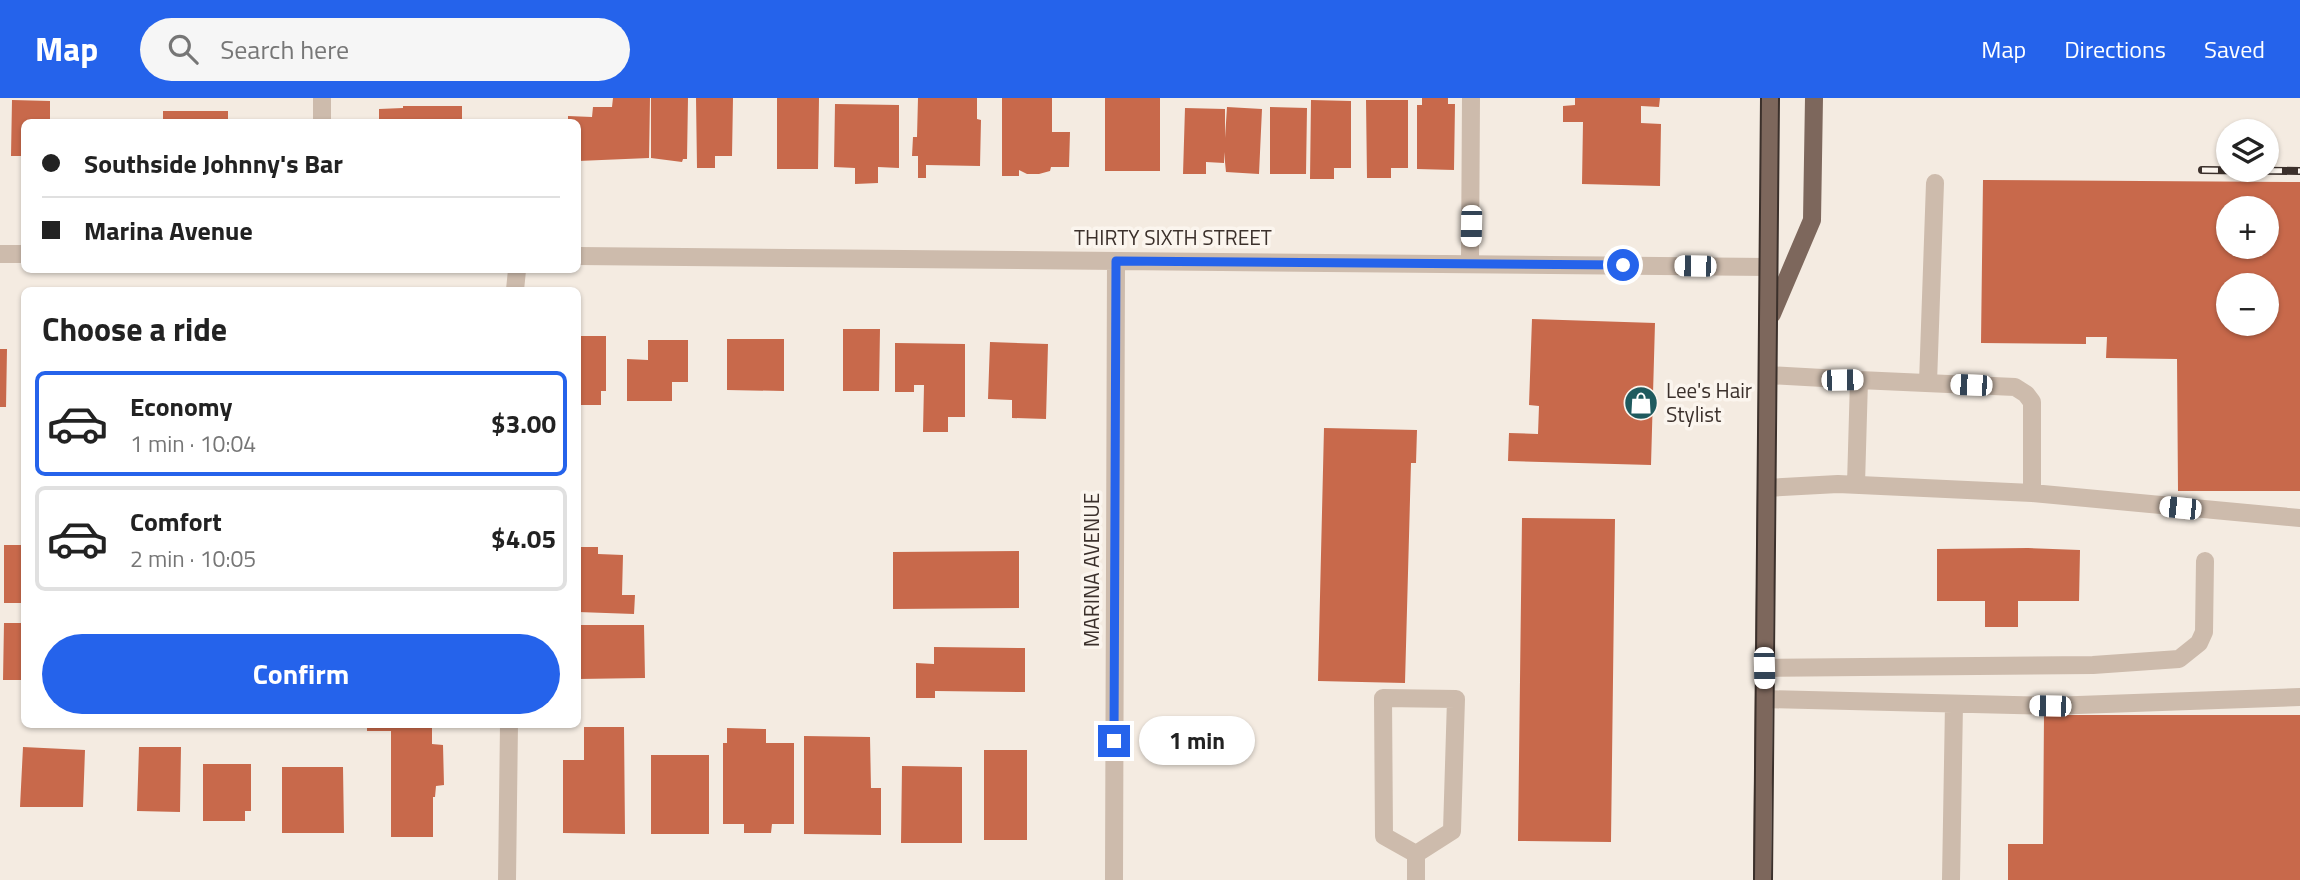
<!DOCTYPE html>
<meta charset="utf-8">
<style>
body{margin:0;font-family:"Titillium Web",sans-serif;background:#f6f6f6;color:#222;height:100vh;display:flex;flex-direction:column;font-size:26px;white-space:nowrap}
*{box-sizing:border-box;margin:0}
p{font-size:23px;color:#767676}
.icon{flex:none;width:38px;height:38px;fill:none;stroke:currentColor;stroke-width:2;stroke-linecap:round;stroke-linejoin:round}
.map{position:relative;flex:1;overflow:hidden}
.panel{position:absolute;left:21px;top:189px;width:560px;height:441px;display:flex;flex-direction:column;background:#fff;border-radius:10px;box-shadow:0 2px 5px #0004}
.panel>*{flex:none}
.hud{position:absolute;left:21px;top:21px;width:560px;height:154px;border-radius:10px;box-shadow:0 2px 5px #0004;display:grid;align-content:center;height:154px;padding:0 21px;background:#fff}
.fabs{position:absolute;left:2216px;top:21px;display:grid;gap:14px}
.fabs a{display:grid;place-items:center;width:63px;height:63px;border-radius:50%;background:#fff;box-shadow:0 2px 5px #0004;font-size:35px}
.end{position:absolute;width:32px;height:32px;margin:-16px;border:9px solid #2563eb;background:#fff;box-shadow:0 0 0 4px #fff}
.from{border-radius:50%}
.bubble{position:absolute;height:49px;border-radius:24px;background:#fff;box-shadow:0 2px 5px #0004;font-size:23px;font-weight:700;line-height:49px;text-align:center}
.car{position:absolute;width:21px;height:42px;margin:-21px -10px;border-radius:9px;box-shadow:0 0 5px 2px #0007;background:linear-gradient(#fff 24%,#345 0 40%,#fff 0 76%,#345 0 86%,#fff 0)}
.hud b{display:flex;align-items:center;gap:24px;height:66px;font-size:26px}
.hud b+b{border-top:2px solid #e0e0e0}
.hud i{width:18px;height:18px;background:#222}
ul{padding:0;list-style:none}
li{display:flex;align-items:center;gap:21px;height:105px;margin:0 14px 10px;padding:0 7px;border:4px solid #e0e0e0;border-radius:10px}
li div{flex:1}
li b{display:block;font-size:26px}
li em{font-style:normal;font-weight:700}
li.active{border-color:#2563eb}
li>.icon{width:63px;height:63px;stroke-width:1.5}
h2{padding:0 21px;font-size:32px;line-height:84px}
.action{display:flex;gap:14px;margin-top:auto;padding:14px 21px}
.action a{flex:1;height:80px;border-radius:42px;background:#2563eb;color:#fff;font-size:28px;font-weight:700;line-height:80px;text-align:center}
header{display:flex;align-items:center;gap:42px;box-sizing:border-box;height:98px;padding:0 35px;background:#2563eb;color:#fff}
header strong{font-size:33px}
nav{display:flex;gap:38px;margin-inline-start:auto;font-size:24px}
.search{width:490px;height:63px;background:#f6f6f6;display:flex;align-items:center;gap:18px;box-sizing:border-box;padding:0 24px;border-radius:38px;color:#767676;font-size:26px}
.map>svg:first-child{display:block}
</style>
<header>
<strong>Map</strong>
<div class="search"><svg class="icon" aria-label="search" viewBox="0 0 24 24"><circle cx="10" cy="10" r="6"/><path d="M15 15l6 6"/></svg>Search here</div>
<nav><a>Map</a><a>Directions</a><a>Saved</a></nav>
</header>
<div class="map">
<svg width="2300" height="782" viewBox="0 0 2300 782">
<rect width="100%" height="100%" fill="#f4ebe1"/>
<!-- building -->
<path fill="#c8694b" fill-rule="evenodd" d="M 613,0 L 650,0 L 649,60 L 578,63 L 578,24 L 568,24 L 568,18 L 592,19 L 593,9 L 612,9 Z
M 651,0 L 688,0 L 687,61 L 683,61 L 682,64 L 651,60 Z
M 696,0 L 733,0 L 732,58 L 715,58 L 715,70 L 697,70 Z
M 777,0 L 819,0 L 818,71 L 777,71 Z
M 918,0 L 977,0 L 977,21 L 981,22 L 980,68 L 926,67 L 926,80 L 918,80 L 918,58 L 912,58 L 913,39 L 917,39 Z
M 1002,0 L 1052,0 L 1052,34 L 1070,34 L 1069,69 L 1051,69 L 1050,73 L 1039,76 L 1027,76 L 1019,72 L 1019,78 L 1002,78 Z
M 1105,0 L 1160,0 L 1160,73 L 1105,73 Z
M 1422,0 L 1448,0 L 1448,6 L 1455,6 L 1454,72 L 1417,71 L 1417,7 L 1422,7 Z
M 1575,0 L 1660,0 L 1659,9 L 1641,8 L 1641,25 L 1661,26 L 1660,88 L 1582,86 L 1583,24 L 1563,24 L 1563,8 L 1575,7 Z
M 12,2 L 50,3 L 50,24 L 24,24 L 24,58 L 11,58 Z
M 1311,2 L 1351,3 L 1351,70 L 1334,70 L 1334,81 L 1310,81 Z
M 1366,2 L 1408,2 L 1408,70 L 1391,70 L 1391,80 L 1367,80 Z
M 835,6 L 899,7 L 899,70 L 878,69 L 878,85 L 855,86 L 855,70 L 834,69 Z
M 403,8 L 462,8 L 462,24 L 379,24 L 379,11 L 403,10 Z
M 1227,9 L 1262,11 L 1259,76 L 1226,74 L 1224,54 L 1224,65 L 1206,64 L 1206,76 L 1183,76 L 1185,10 L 1225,11 L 1225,40 Z
M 1270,9 L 1307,10 L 1306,76 L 1270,76 Z
M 163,13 L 228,13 L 228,24 L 163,24 Z
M 1983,82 L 2300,84 L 2300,393 L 2178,393 L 2177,261 L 2106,260 L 2107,239 L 2086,239 L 2086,246 L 1981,245 ZM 2228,110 L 2266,110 L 2266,149 L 2228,149 ZM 2228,187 L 2266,187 L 2266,226 L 2228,226 Z
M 1532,221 L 1655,225 L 1651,367 L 1508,363 L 1509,335 L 1538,336 L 1539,308 L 1529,307 Z
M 843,231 L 880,231 L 879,293 L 843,293 Z
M 578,238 L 606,238 L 606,293 L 601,293 L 601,307 L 578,307 Z
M 727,241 L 784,241 L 784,293 L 727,292 Z
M 648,242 L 688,242 L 688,284 L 672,284 L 672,303 L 627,303 L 627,261 L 648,262 Z
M 990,244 L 1048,246 L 1046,321 L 1012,320 L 1012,302 L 988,301 Z
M 895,245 L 965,246 L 965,319 L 948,319 L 948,334 L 923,334 L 924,287 L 914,287 L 914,294 L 895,294 Z
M 0,251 L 7,251 L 6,309 L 0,309 Z
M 1324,330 L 1417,332 L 1416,365 L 1411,365 L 1405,585 L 1318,583 Z
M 1522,420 L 1615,421 L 1611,744 L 1518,743 Z
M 4,447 L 24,447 L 24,505 L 4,505 Z
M 578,449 L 598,449 L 598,456 L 623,457 L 622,497 L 635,497 L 634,516 L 578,514 Z
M 2028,450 L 2080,452 L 2079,503 L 2018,503 L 2018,529 L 1985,529 L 1985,503 L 1937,503 L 1937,451 Z
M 1019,453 L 1019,510 L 893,511 L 893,454 Z
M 4,525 L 24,525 L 24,582 L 3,582 Z
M 578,527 L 644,527 L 645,580 L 578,581 Z
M 934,549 L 1025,550 L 1025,594 L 935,593 L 935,600 L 916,600 L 916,565 L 934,566 Z
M 2044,617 L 2300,617 L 2300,782 L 2008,782 L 2008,746 L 2043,746 Z
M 367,626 L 432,626 L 432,646 L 443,647 L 444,687 L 436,688 L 435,699 L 433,699 L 433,739 L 391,739 L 391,633 L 367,633 Z
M 584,629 L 624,629 L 625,736 L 563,735 L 563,662 L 584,662 Z
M 727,630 L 766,631 L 766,645 L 794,645 L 794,726 L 772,726 L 771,735 L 744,735 L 744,726 L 723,726 L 723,645 L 727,645 Z
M 804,638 L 870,639 L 871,690 L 881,690 L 881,737 L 804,736 Z
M 23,649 L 85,652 L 83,709 L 20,709 Z
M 139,649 L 181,649 L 180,714 L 137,713 Z
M 984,652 L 1027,652 L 1027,742 L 984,742 Z
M 651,657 L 709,657 L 709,736 L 651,736 Z
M 203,666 L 251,666 L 251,713 L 245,713 L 245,723 L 203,723 Z
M 902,668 L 962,669 L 962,745 L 901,745 Z
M 282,669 L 343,669 L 344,735 L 282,735 Z"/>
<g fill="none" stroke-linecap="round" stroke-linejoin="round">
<!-- service -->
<path stroke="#cdbbac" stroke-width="18" d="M 1470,165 L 1471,0
M 1767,277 L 1859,282
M 1928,285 L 1935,85
M 1766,390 L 1838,386 L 2032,395 L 2032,304 L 2026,296 L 2015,289 L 1859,282 L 1856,386
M 2032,395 L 2300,420
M 1764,570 L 2093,567 L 2179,561 L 2199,545 L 2204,534 L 2205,463
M 1383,600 L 1456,601 L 1452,733 L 1416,756 L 1384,738 Z
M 1764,601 L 2050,608 L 2300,599
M 1416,782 L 1416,756
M 1951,782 L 1954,606"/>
<!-- minor -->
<path stroke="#cdbbac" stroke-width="18" d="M 322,24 L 322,0
M 0,156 L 24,156
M 578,158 L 1768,169
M 515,192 L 517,172
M 507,782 L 509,626
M 1114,782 L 1116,163"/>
<!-- primary -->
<path stroke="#7d675c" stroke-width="18" d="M 1772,216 L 1812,122 L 1814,0
M 1762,782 L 1770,0"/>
<!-- tram -->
<path stroke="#3b302b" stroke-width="2" d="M 1754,782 L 1761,0
M 1772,782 L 1779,0"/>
<!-- rail casing -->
<g stroke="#3b302b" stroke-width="8">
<path id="rail" d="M 2202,72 L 2300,73"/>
</g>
<!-- rail -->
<use href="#rail" stroke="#fbf5ee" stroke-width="5" stroke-dasharray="16" stroke-linecap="butt"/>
</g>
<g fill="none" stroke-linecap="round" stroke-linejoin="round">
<!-- route -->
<path stroke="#2563eb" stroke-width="9" d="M 1114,643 L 1116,163 L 1623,167"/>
</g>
<!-- icons -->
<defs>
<g id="shop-disc" transform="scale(1.75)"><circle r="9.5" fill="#1f5a5e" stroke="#fbf5ee"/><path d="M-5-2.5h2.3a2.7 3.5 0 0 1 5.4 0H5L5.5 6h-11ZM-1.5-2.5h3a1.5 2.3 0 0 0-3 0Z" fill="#fff"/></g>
</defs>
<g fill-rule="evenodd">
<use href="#shop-disc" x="1641" y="305"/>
</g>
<g text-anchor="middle" stroke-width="7" stroke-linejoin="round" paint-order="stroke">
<!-- street labels -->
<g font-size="21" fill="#3b302b" stroke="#fbf5ee">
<text x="1173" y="147">THIRTY SIXTH STREET</text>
<text transform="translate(1092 472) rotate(-90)" y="7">MARINA AVENUE</text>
</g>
<!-- poi labels -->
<g font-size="21" fill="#3b302b" stroke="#fbf5ee" text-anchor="start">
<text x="1666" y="300">Lee's Hair<tspan x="1666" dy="24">Stylist</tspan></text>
</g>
</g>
</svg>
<div class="fabs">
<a><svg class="icon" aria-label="layers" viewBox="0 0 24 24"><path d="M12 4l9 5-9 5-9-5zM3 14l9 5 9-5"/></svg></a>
<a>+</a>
<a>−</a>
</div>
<i class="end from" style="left:1623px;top:167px"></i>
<i class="end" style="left:1114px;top:643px"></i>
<div class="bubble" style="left:1139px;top:618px;width:116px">1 min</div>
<i class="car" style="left:1471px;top:128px;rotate:181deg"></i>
<i class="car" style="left:1695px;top:168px;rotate:271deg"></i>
<i class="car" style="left:1842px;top:282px;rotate:89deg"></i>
<i class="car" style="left:1971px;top:287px;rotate:272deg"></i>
<i class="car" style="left:2180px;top:410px;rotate:276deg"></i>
<i class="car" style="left:1764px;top:570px;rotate:179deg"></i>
<i class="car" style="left:2050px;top:608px;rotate:271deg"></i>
<div class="hud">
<b><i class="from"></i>Southside Johnny's Bar</b>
<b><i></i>Marina Avenue</b>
</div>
<section class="panel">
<h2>Choose a ride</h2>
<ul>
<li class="active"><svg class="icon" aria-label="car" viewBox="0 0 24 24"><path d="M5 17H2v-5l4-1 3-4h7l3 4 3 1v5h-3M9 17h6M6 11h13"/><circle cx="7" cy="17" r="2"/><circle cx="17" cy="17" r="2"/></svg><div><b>Economy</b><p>1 min · 10:04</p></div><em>$3.00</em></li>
<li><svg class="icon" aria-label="car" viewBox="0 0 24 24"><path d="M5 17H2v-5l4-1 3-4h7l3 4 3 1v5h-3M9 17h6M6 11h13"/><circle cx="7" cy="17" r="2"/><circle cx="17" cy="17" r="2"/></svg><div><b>Comfort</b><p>2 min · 10:05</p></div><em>$4.05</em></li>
</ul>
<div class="action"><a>Confirm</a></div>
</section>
</div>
